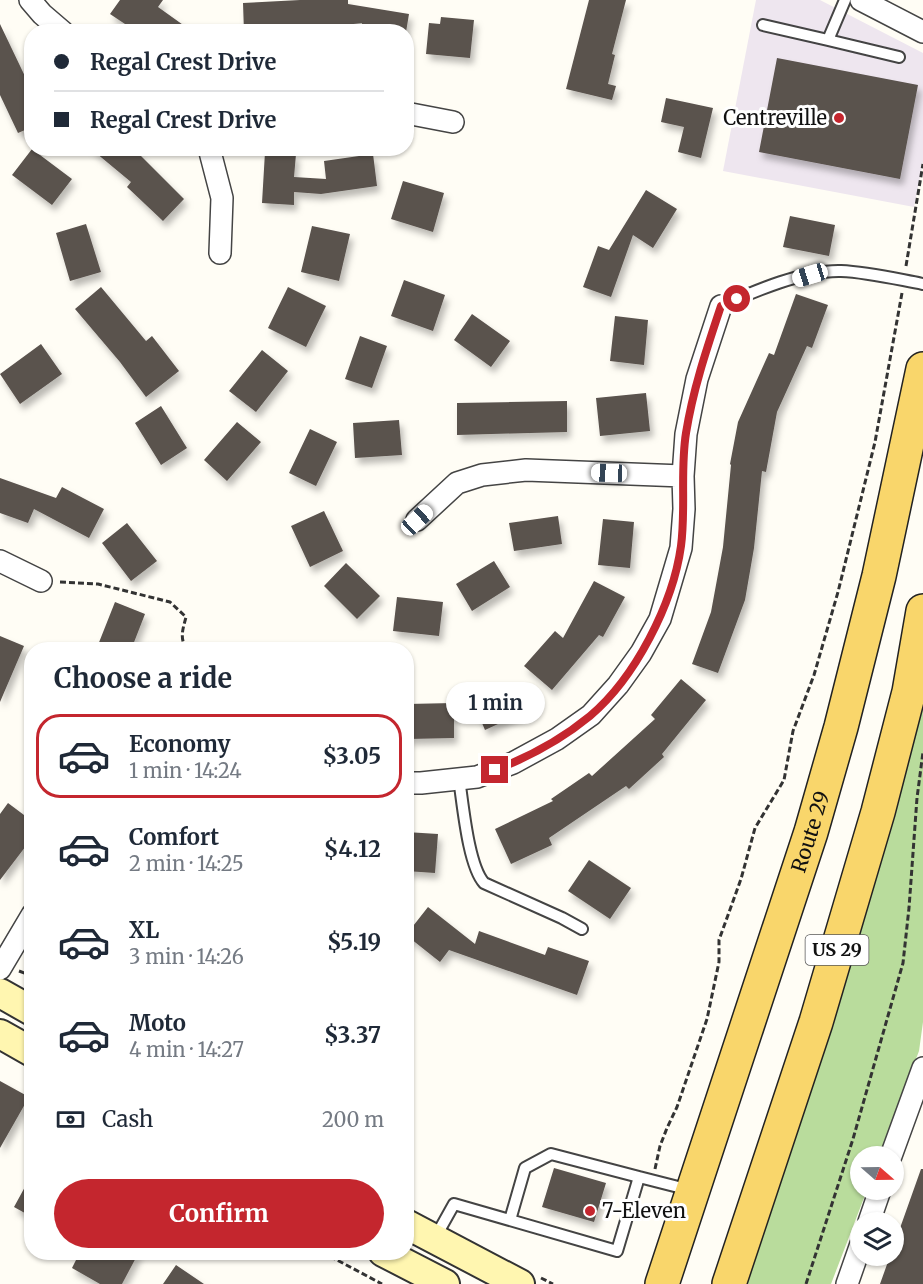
<!DOCTYPE html>
<meta charset="utf-8">
<style>
body{margin:0;font-family:Merriweather,serif;background:#f2f2f3;color:#1f2937;height:100vh;display:flex;flex-direction:column;font-size:22px;white-space:nowrap}
*{box-sizing:border-box;margin:0}
p{font-size:20px;color:#747a83}
.icon{flex:none;width:33px;height:33px;fill:none;stroke:currentColor;stroke-width:2;stroke-linecap:round;stroke-linejoin:round}
.map{position:relative;flex:1;overflow:hidden}
.sheet{position:absolute;left:24px;top:642px;width:390px;height:618px;display:flex;flex-direction:column;background:#fff;border-radius:24px;box-shadow:0 2px 4px #0004}
.sheet>*{flex:none}
.top-card{position:absolute;left:24px;top:24px;width:390px;height:132px;border-radius:24px;box-shadow:0 2px 4px #0004;display:grid;align-content:center;height:132px;padding:0 30px;background:#fff}
.needle{width:39px;rotate:110deg}
.buttons{position:absolute;left:850px;top:1146px;display:grid;gap:12px}
.buttons a{display:grid;place-items:center;width:54px;height:54px;border-radius:50%;background:#fff;box-shadow:0 2px 4px #0004;font-size:30px}
.end{position:absolute;width:27px;height:27px;margin:-14px;border:8px solid #c4262e;background:#fff;box-shadow:0 0 0 3px #fff}
.from{border-radius:50%}
.bubble{position:absolute;height:42px;border-radius:21px;background:#fff;box-shadow:0 2px 4px #0004;font-size:20px;font-weight:700;line-height:42px;text-align:center}
.car{position:absolute;width:18px;height:36px;margin:-18px -9px;border-radius:8px;box-shadow:0 0 4px 2px #0007;background:linear-gradient(#fff 24%,#345 0 40%,#fff 0 76%,#345 0 86%,#fff 0)}
.top-card b{display:flex;align-items:center;gap:21px;height:57px;font-size:22px}
.top-card b+b{border-top:2px solid #e0e1e3}
.top-card i{width:15px;height:15px;background:#1f2937}
ul{padding:0;list-style:none}
li{display:flex;align-items:center;gap:18px;height:84px;margin:0 12px 9px;padding:0 18px;border:3px solid transparent;border-radius:24px}
li div{flex:1}
li b{display:block;font-size:22px}
li em{font-style:normal;font-weight:700}
li.current{border-color:#c4262e}
li>.icon{width:54px;height:54px;stroke-width:1.5}
h2{padding:0 30px;font-size:27px;line-height:72px}
.pay{display:flex;align-items:center;gap:15px;height:66px;padding:0 30px;font-size:22px}
.pay p{margin-inline-start:auto}
.cta{display:flex;gap:12px;margin-top:auto;padding:12px 30px}
.cta a{flex:1;height:69px;border-radius:36px;background:#c4262e;color:#fff;font-size:24px;font-weight:700;line-height:69px;text-align:center}
.map>svg:first-child{display:block}
</style>
<div class="map">
<svg width="923" height="1284" viewBox="0 0 923 1284">
<defs>
<filter id="shadow"><feDropShadow dx="3.5" dy="6" stdDeviation="3" flood-color="#0004"/></filter>
</defs>
<rect width="100%" height="100%" fill="#fffdf5"/>
<!-- industrial -->
<path fill="#eee6ef" d="M 756,0 L 820,0 L 923,53 L 923,162 L 914,207 L 723,171 Z"/>
<!-- forest -->
<path fill="#b9dc9c" d="M 923,638 L 923,1022 L 919,1051 L 879,1156 L 861,1156 L 861,1190 L 867,1190 L 831,1284 L 724,1284 Z"/>
<!-- building -->
<path fill="#5a524d" filter="url(#shadow)" d="M 120,0 L 163,0 L 158,7 L 193,32 L 137,32 L 110,14 Z
M 300,0 L 348,0 L 348,4 L 409,14 L 406,32 L 361,32 L 362,23 L 285,32 L 244,32 L 243,3 Z
M 589,0 L 626,0 L 612,54 L 615,55 L 608,84 L 616,86 L 612,100 L 566,89 Z
M 441,17 L 474,20 L 470,58 L 426,54 L 429,23 L 440,24 Z
M 0,24 L 32,91 L 32,127 L 18,133 L 0,95 Z
M 777,58 L 918,85 L 900,179 L 759,152 Z
M 666,98 L 713,108 L 701,158 L 678,152 L 684,127 L 661,122 Z
M 90,148 L 133,148 L 184,199 L 163,221 L 127,187 L 131,182 Z
M 32,149 L 72,179 L 52,205 L 12,175 Z
M 265,152 L 296,154 L 294,177 L 326,179 L 324,161 L 373,154 L 377,186 L 321,194 L 294,192 L 294,205 L 262,203 Z
M 403,181 L 444,193 L 433,232 L 391,219 Z
M 646,190 L 677,209 L 653,248 L 633,235 L 611,297 L 583,287 L 598,246 L 609,250 Z
M 790,216 L 835,225 L 829,256 L 783,247 Z
M 86,224 L 101,272 L 70,281 L 56,233 Z
M 312,226 L 350,234 L 339,281 L 301,272 Z
M 404,280 L 445,295 L 433,331 L 391,316 Z
M 101,287 L 146,341 L 152,336 L 179,371 L 146,397 L 120,362 L 75,309 Z
M 288,287 L 326,306 L 306,347 L 268,328 Z
M 796,294 L 828,305 L 812,348 L 807,346 L 777,412 L 766,472 L 762,471 L 754,548 L 745,600 L 718,673 L 692,664 L 711,612 L 723,547 L 731,465 L 730,464 L 738,422 L 769,353 L 774,355 Z
M 472,314 L 510,341 L 491,367 L 454,340 Z
M 615,316 L 648,320 L 644,365 L 610,361 Z
M 360,336 L 387,346 L 372,388 L 345,379 Z
M 41,344 L 62,374 L 20,404 L 0,374 Z
M 262,350 L 288,371 L 256,412 L 229,391 Z
M 646,393 L 650,431 L 600,436 L 596,398 Z
M 567,401 L 567,432 L 457,435 L 457,403 Z
M 161,406 L 187,448 L 161,465 L 135,423 Z
M 399,420 L 402,455 L 355,458 L 353,423 Z
M 237,422 L 261,442 L 227,481 L 204,460 Z
M 310,429 L 337,442 L 316,486 L 289,473 Z
M 0,478 L 56,498 L 62,487 L 104,509 L 89,538 L 34,509 L 28,523 L 0,513 Z
M 324,511 L 343,551 L 310,567 L 291,526 Z
M 558,516 L 562,544 L 514,551 L 509,523 Z
M 603,519 L 634,522 L 630,568 L 598,565 Z
M 127,523 L 157,561 L 131,581 L 102,543 Z
M 494,561 L 510,587 L 472,611 L 456,584 Z
M 346,563 L 380,596 L 357,619 L 324,586 Z
M 594,581 L 625,597 L 603,637 L 599,635 L 552,690 L 524,666 L 555,631 L 563,638 Z
M 397,597 L 443,602 L 439,636 L 393,631 Z
M 115,602 L 145,614 L 131,650 L 96,650 Z
M 0,636 L 24,646 L 0,702 Z
M 681,679 L 706,700 L 662,754 L 664,757 L 629,789 L 626,786 L 549,838 L 552,845 L 511,864 L 495,829 L 553,801 L 551,799 L 589,773 L 592,776 L 655,719 L 651,715 Z
M 513,684 L 526,711 L 485,730 L 473,702 Z
M 454,703 L 454,738 L 408,739 L 407,704 Z
M 8,803 L 32,821 L 32,838 L 0,880 L 0,814 Z
M 406,832 L 438,834 L 435,873 L 406,871 Z
M 589,860 L 631,888 L 610,919 L 568,891 Z
M 428,907 L 475,944 L 479,931 L 545,955 L 548,947 L 589,961 L 577,995 L 449,950 L 440,962 L 406,935 Z
M 0,1081 L 29,1097 L 0,1148 Z
M 554,1168 L 606,1183 L 594,1222 L 542,1207 Z
M 921,1169 L 923,1169 L 923,1284 L 880,1284 L 890,1256 L 894,1256 L 894,1245 Z
M 32,1174 L 32,1217 L 14,1207 Z
M 80,1252 L 139,1252 L 122,1284 L 100,1284 L 72,1268 Z
M 176,1265 L 204,1284 L 163,1284 Z"/>
<g fill="none" stroke-linecap="round" stroke-linejoin="round">
<!-- service casing -->
<g stroke="#444" stroke-width="14">
<path id="service" d="M 763,25 L 828,40 L 845,0
M 828,40 L 899,57
M 721,306 C 755,291 803,270 841,271 C 868,272 896,279 923,284
M 459,779 C 463,804 468,865 484,883 L 562,918 L 582,929
M 510,1220 L 525,1168 L 551,1154 L 639,1177
M 435,1238 L 454,1204 L 617,1251 L 639,1177 L 690,1190"/>
</g>
<!-- minor casing -->
<g stroke="#444" stroke-width="24">
<path id="minor" d="M 30,0 L 42,14 L 63,32
M 861,0 L 923,32
M 406,113 L 453,122
M 209,148 L 222,198 L 220,253
M 417,520 L 457,483 L 482,475 L 526,470 L 683,476
M 0,561 L 41,581
M 406,783 L 421,783 L 477,777 L 513,763 L 557,739 L 591,715 L 618,685 L 641,653 L 660,619 L 681,548 L 684,509 L 683,476 L 686,434 L 697,379 L 721,306
M 0,969 L 32,915
M 891,1156 L 923,1068
M 869,1222 L 880,1190
M 847,1284 L 861,1244"/>
</g>
<!-- secondary casing -->
<g stroke="#333" stroke-width="32">
<path id="secondary" d="M 0,993 L 32,1011
M 0,1034 L 32,1052
M 406,1224 L 520,1284
M 383,1252 L 445,1284"/>
</g>
<!-- primary casing -->
<g stroke="#222" stroke-width="36">
<g id="primary">
<path id="s1" d="M 662,1284 L 811,832 L 841,727 L 879,576 L 923,369"/>
<path d="M 729,1284 L 816,1022 L 878,812 L 909,692 L 923,611"/>
</g>
</g>
<!-- path -->
<path stroke="#333" stroke-width="3" stroke-dasharray="6 3" stroke-linecap="butt" d="M 906,266 L 923,164
M 60,582 L 98,584 L 170,602 L 186,617 C 183,629 179,638 187,650
M 19,971 L 32,976
M 655,1169 L 660,1146 L 667,1128 L 677,1107 L 707,1019 L 719,962 L 719,940 L 741,879 L 755,828 L 784,780 L 793,731 L 814,675 L 838,592 L 875,442 L 902,293
M 322,1252 L 382,1284
M 541,1278 L 553,1284
M 806,1284 L 853,1139 L 903,963 L 909,908 L 917,798 L 923,752"/>
<!-- service -->
<use href="#service" stroke="#fff" stroke-width="10"/>
<!-- minor -->
<use href="#minor" stroke="#fff" stroke-width="21"/>
<!-- secondary -->
<use href="#secondary" stroke="#fff6b0" stroke-width="28"/>
<!-- primary -->
<use href="#primary" stroke="#f9d66b" stroke-width="33"/>
</g>
<g fill="none" stroke-linecap="round" stroke-linejoin="round">
<!-- route -->
<path stroke="#c4262e" stroke-width="8" d="M 495,770 C 529,757 562,739 590,716 C 635,678 673,604 681,546 C 686,509 680,470 686,433 C 693,389 707,348 721,306 L 737,299"/>
</g>
<!-- markers -->
<g fill="#c4262e" stroke="#fff" stroke-width="2">
<circle cx="839" cy="118" r="6"/>
<circle cx="590" cy="1211" r="6"/>
</g>
<g text-anchor="middle" stroke-width="6" stroke-linejoin="round" paint-order="stroke">
<!-- shield labels -->
<rect fill="#fff" stroke="#585858" stroke-width="1.5" x="805.5" y="935" width="63" height="30" rx="4.5"/>
<g font-size="18" font-weight="bold" fill="#111">
<text x="837" y="956">US 29</text>
</g>
<!-- poi labels -->
<g font-size="20" fill="#111" stroke="#fff" text-anchor="end">
<text x="827" y="125">Centreville</text>
<text x="602" y="1218" text-anchor="start">7-Eleven</text>
</g>
<!-- street labels -->
<g font-size="20" fill="#111" stroke="#fff">
<text dy="7" stroke="none"><textPath href="#s1" startOffset="476">Route 29</textPath></text>
</g>
</g>
</svg>
<div class="buttons">
<a><svg class="needle" viewBox="-14 -14 28 28"><path d="M0-13l5 13h-10z" fill="#e53935"/><path d="M0 13l5-13h-10z" fill="#747a83"/></svg></a>
<a><svg class="icon" aria-label="layers" viewBox="0 0 24 24"><path d="M12 4l9 5-9 5-9-5zM3 14l9 5 9-5"/></svg></a>
</div>
<i class="end from" style="left:737px;top:299px"></i>
<i class="end" style="left:495px;top:770px"></i>
<div class="bubble" style="left:446px;top:682px;width:99px">1 min</div>
<i class="car" style="left:810px;top:275px;rotate:253deg"></i>
<i class="car" style="left:609px;top:473px;rotate:272deg"></i>
<i class="car" style="left:417px;top:520px;rotate:47deg"></i>
<div class="top-card">
<b><i class="from"></i>Regal Crest Drive</b>
<b><i></i>Regal Crest Drive</b>
</div>
<section class="sheet">
<h2>Choose a ride</h2>
<ul>
<li class="current"><svg class="icon" aria-label="car" viewBox="0 0 24 24"><path d="M5 17H2v-5l4-1 3-4h7l3 4 3 1v5h-3M9 17h6M6 11h13"/><circle cx="7" cy="17" r="2"/><circle cx="17" cy="17" r="2"/></svg><div><b>Economy</b><p>1 min · 14:24</p></div><em>$3.05</em></li>
<li><svg class="icon" aria-label="car" viewBox="0 0 24 24"><path d="M5 17H2v-5l4-1 3-4h7l3 4 3 1v5h-3M9 17h6M6 11h13"/><circle cx="7" cy="17" r="2"/><circle cx="17" cy="17" r="2"/></svg><div><b>Comfort</b><p>2 min · 14:25</p></div><em>$4.12</em></li>
<li><svg class="icon" aria-label="car" viewBox="0 0 24 24"><path d="M5 17H2v-5l4-1 3-4h7l3 4 3 1v5h-3M9 17h6M6 11h13"/><circle cx="7" cy="17" r="2"/><circle cx="17" cy="17" r="2"/></svg><div><b>XL</b><p>3 min · 14:26</p></div><em>$5.19</em></li>
<li><svg class="icon" aria-label="car" viewBox="0 0 24 24"><path d="M5 17H2v-5l4-1 3-4h7l3 4 3 1v5h-3M9 17h6M6 11h13"/><circle cx="7" cy="17" r="2"/><circle cx="17" cy="17" r="2"/></svg><div><b>Moto</b><p>4 min · 14:27</p></div><em>$3.37</em></li>
</ul>
<div class="pay"><svg class="icon" aria-label="cash" viewBox="0 0 24 24"><path d="M3 7h18v10H3z"/><circle cx="12" cy="12" r="2"/></svg>Cash<p>200 m</p></div>
<div class="cta"><a>Confirm</a></div>
</section>
</div>
